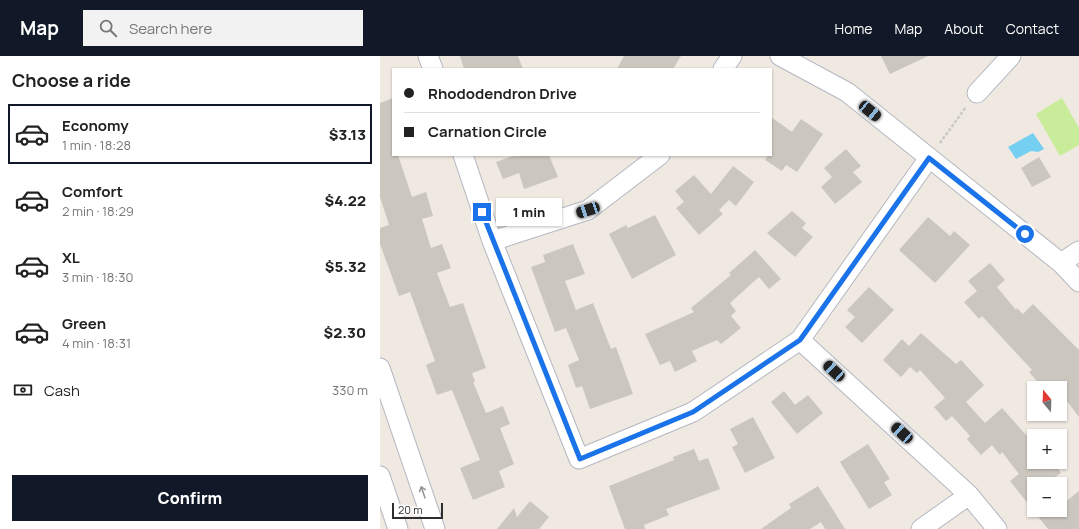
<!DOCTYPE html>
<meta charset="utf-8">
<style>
body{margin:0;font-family:Manrope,sans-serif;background:#f2f2f2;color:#222;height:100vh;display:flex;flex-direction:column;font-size:15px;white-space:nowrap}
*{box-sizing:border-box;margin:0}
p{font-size:13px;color:#767676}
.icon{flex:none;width:22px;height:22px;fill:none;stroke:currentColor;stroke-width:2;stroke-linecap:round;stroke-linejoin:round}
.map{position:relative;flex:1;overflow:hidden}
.details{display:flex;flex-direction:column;background:#fff;width:380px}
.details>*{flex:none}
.banner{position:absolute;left:12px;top:12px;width:380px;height:88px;border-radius:0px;box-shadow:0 1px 3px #0004;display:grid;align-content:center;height:88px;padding:0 12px;background:#fff}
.needle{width:26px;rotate:341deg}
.tools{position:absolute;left:647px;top:325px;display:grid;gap:8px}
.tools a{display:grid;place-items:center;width:40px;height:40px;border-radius:0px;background:#fff;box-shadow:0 1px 3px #0004;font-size:20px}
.scale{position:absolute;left:12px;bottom:10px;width:51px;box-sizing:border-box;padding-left:4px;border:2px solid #2e2e2e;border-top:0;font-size:11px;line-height:14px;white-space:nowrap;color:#2e2e2e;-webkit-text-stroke:3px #fff;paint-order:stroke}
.end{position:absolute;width:18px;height:18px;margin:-9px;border:5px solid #1a73e8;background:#fff;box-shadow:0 0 0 2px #fff}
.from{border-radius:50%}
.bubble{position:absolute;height:28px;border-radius:0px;background:#fff;box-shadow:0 1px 3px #0004;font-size:13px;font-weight:800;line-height:28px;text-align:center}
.car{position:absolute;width:12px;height:24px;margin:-12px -6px;border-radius:5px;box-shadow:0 0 3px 1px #0007;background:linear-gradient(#222 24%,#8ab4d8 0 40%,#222 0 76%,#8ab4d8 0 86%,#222 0)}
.banner b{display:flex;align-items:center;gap:14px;height:38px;font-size:15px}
.banner b+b{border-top:1px solid #e0e0e0}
.banner i{width:10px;height:10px;background:#222}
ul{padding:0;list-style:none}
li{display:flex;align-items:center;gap:12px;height:60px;margin:0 8px 6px;padding:0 4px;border:2px solid transparent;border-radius:0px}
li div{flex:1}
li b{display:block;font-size:15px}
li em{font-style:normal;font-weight:800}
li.current{border-color:#111827}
li>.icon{width:36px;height:36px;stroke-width:1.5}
h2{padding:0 12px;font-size:18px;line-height:48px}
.pay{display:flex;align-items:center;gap:10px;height:44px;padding:0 12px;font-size:15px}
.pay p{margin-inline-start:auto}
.button{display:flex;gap:8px;margin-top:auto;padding:8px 12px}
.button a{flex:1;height:46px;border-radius:0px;background:#111827;color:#fff;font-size:16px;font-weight:800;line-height:46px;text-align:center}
header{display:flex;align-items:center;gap:24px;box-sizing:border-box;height:56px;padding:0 20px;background:#111827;color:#fff}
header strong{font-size:19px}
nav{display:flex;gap:22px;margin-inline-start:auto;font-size:14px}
.search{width:280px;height:36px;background:#f2f2f2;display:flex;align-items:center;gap:10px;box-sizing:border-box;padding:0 14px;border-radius:0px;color:#767676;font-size:15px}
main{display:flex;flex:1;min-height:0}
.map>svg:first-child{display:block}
</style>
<header>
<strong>Map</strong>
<div class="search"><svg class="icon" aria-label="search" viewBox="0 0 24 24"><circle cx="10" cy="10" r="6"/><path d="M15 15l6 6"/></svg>Search here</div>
<nav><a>Home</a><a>Map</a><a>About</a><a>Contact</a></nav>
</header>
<main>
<section class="details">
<h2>Choose a ride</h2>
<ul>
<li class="current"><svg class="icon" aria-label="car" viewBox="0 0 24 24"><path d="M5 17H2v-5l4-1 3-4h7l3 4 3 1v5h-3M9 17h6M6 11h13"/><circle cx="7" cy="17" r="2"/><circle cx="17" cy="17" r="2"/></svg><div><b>Economy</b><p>1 min · 18:28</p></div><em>$3.13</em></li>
<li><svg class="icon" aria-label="car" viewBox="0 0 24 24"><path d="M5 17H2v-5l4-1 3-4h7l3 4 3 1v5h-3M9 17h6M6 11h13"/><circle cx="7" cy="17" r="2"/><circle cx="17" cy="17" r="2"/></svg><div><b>Comfort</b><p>2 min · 18:29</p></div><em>$4.22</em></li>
<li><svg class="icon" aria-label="car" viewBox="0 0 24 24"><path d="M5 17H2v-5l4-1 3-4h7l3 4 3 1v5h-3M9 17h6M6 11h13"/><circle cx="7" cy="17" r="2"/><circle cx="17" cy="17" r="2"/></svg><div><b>XL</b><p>3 min · 18:30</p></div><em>$5.32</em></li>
<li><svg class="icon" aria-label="car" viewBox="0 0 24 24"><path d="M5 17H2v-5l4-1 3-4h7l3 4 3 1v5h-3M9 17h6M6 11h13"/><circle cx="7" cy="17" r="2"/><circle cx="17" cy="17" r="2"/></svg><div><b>Green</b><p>4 min · 18:31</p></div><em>$2.30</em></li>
</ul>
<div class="pay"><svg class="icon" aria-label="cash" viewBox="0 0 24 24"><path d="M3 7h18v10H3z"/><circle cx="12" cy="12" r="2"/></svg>Cash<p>330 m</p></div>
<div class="button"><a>Confirm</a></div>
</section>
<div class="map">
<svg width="699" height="473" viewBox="0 0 699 473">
<rect width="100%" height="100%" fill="#efe9e1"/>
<!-- pitch -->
<path fill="#c9ec9a" d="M 682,42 L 699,72 L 699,89 L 680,100 L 656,58 Z"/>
<!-- water -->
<path fill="#75cff0" d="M 653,77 L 664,93 L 658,96 L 651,95 L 636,103 L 628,91 Z"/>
<!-- building -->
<path fill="#cbc7bf" d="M 80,0 L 138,0 L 143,13 L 84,13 Z
M 244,0 L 301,0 L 293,13 L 237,13 Z
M 501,0 L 548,0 L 510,18 Z
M 13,42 L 13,99 L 18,99 L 32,141 L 46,136 L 53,160 L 42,163 L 51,192 L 62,188 L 71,212 L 57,217 L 70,251 L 83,247 L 106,312 L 92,317 L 95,326 L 93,326 L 106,357 L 123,350 L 130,368 L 120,372 L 134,408 L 119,415 L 125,431 L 93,444 L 80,412 L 100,404 L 72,334 L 57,339 L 46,309 L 55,305 L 30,236 L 19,240 L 0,188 L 0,172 L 9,169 L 0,141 L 0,47 Z
M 391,61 L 412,76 L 421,63 L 443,78 L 417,116 L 406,109 L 402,115 L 385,104 L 388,99 L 391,99 Z
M 466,93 L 481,110 L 473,116 L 482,126 L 455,148 L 441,131 L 452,121 L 444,112 Z
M 136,99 L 169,99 L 178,121 L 144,133 L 139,117 L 123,123 L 116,106 Z
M 659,101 L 671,121 L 652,131 L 641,112 Z
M 353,110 L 374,126 L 356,150 L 349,144 L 339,154 L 343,158 L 319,179 L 296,152 L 304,146 L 295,135 L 314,119 L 331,138 Z
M 412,155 L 426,167 L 422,172 L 433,181 L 415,201 L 387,177 Z
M 275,159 L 296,199 L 252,223 L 229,178 L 246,169 L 248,172 Z
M 548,161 L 570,180 L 574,175 L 590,189 L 555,227 L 519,194 Z
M 193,188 L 205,218 L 185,225 L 196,254 L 213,247 L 231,293 L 236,291 L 253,338 L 210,353 L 202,330 L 196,332 L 188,309 L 199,304 L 186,272 L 175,276 L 151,211 L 165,206 L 163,199 Z
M 375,194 L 401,223 L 389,233 L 379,221 L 350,247 L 356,255 L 351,260 L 361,272 L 341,288 L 337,284 L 312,295 L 317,305 L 295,316 L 290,305 L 280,309 L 265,278 L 314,256 L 311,252 L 351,219 L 349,217 Z
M 610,207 L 625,224 L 617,231 L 636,254 L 637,252 L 643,258 L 653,248 L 699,294 L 699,361 L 680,336 L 680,332 L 663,332 L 649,316 L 652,314 L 602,260 L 599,263 L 584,246 L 597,235 L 588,225 Z
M 489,231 L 514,254 L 482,287 L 465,271 L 475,261 L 467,254 Z
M 541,277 L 576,308 L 581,304 L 604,329 L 586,346 L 605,367 L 622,352 L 654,388 L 654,406 L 673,406 L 681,417 L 666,428 L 654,428 L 654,454 L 680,454 L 680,450 L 699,435 L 699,473 L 668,473 L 630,425 L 639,418 L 622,396 L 620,399 L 612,389 L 601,399 L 587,383 L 590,380 L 572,360 L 566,365 L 554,351 L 565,342 L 540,314 L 537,317 L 530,311 L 521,321 L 503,304 L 522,283 L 529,290 Z
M 404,335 L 415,349 L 428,339 L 443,357 L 417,378 L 391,346 Z
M 373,361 L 395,402 L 365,417 L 352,391 L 358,388 L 350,373 Z
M 488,388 L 510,423 L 504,426 L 512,439 L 489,453 L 460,406 Z
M 314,393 L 319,405 L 328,402 L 340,433 L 286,453 L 289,459 L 264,469 L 265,473 L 245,473 L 229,430 L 294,404 L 293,401 Z
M 438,430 L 465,473 L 445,473 L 441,466 L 430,473 L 381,473 L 411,452 L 409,448 Z
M 150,445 L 169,461 L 159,473 L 117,473 L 134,452 L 137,461 Z"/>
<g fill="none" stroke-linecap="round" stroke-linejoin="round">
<!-- minor casing -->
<g stroke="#b4b7c1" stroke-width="21">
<path id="minor" d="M 48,0 L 53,13
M 400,0 L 467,36 L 681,207 L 699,226
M 343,13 L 352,0
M 597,37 L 631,0
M 83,99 L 112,185 L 199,403 L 313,356 L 420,284 L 549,102
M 112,185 L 208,154 L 280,99
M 681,207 L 699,195
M 420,284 L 589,439 L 617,473
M 0,312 L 55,473
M 0,420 L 18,473
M 541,473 L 589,439"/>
</g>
<!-- path -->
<path stroke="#c9c9c9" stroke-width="2.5" stroke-dasharray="3 2" stroke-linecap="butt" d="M 560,87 L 586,51"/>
<!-- minor -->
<use href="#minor" stroke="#fff" stroke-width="19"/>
</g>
<!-- one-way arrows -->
<defs><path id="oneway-shaft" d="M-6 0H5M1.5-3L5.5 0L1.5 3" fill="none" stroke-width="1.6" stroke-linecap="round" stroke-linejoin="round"/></defs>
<use stroke="#969696" href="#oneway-shaft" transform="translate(43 436) rotate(-109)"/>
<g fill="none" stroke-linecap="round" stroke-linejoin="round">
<!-- route -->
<path stroke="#1a73e8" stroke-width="5" d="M 102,156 L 200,403 L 313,356 L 420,284 L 549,102 L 645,178"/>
</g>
</svg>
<div class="tools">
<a><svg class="needle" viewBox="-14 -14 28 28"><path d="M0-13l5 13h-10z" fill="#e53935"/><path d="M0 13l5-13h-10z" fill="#767676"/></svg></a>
<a>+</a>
<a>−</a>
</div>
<div class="scale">20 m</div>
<i class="end from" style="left:645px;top:178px"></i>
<i class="end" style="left:102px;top:156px"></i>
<div class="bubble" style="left:116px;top:142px;width:66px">1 min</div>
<i class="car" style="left:490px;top:55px;rotate:129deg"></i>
<i class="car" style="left:208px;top:154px;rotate:252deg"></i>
<i class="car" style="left:454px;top:315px;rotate:313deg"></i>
<i class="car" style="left:522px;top:377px;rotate:312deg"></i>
<div class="banner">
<b><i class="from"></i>Rhododendron Drive</b>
<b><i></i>Carnation Circle</b>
</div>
</div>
</main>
